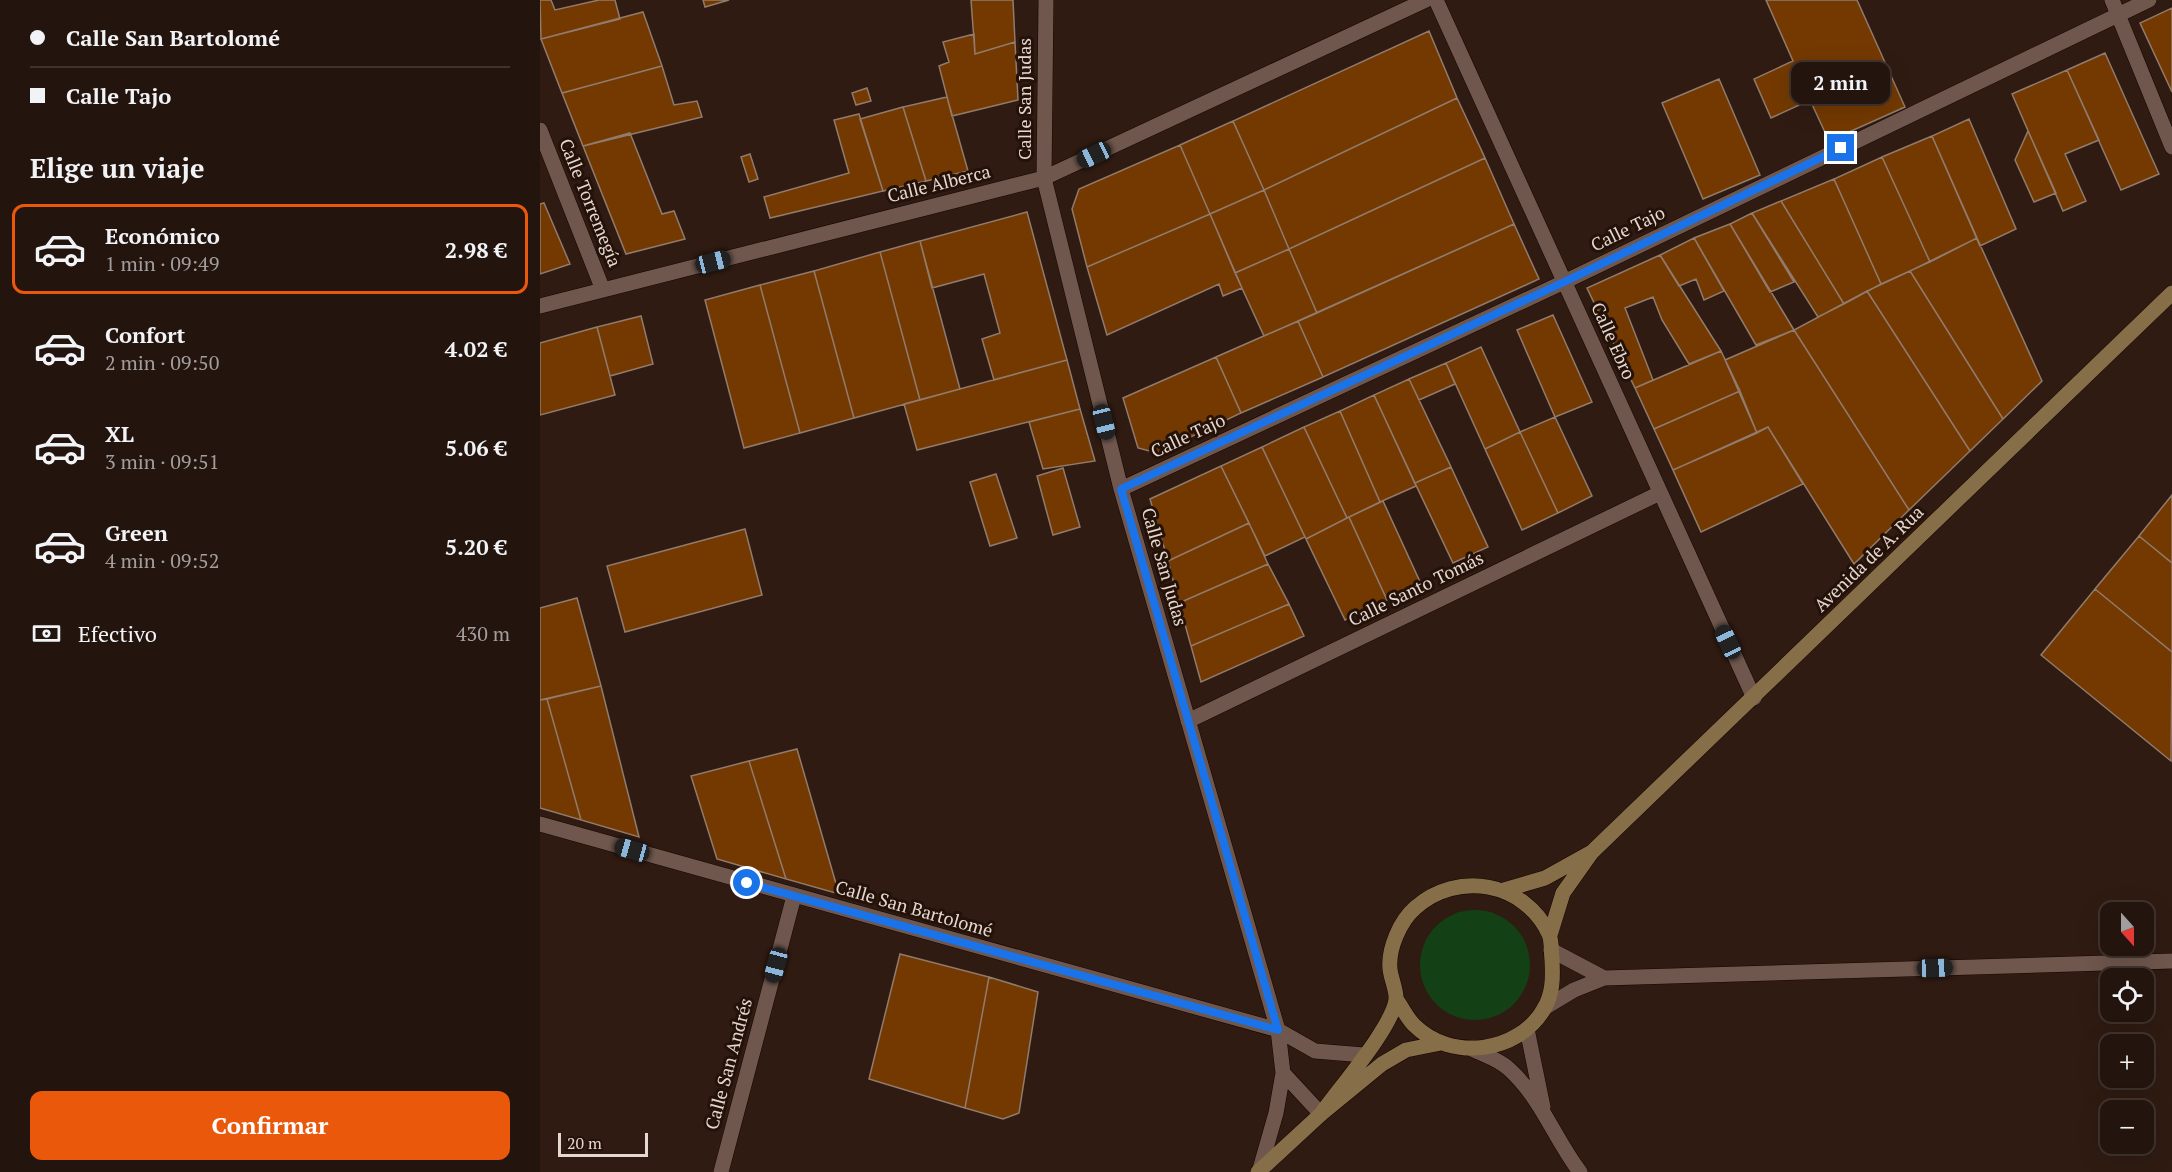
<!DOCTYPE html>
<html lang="es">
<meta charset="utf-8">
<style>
body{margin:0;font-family:"PT Serif",serif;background:#2b1d17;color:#f1f3f6;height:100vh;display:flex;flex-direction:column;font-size:22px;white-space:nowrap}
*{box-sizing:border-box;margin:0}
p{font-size:20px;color:#a39e9e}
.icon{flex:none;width:33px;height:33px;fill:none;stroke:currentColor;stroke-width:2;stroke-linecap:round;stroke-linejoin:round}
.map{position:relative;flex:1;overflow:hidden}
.drawer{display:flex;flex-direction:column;background:#23140e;width:540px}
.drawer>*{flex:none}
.banner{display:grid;align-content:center;height:132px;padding:0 30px;background:#23140e}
.needle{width:39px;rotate:159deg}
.buttons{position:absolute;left:1560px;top:902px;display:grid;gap:12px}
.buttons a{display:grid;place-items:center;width:54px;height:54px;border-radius:12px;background:#23140e;box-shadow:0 6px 24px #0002,0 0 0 2px #40332e;font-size:30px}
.scale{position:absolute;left:18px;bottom:15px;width:90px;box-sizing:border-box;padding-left:6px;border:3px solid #e5d8d1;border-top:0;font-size:16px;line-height:21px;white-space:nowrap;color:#e5d8d1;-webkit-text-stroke:4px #241209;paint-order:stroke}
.end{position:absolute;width:27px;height:27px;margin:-14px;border:8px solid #1a73e8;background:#fff;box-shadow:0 0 0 3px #fff}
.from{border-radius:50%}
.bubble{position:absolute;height:42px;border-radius:12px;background:#23140e;box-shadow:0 6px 24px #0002,0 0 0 2px #40332e;font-size:20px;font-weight:700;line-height:42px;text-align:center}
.car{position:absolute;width:18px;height:36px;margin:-18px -9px;border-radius:8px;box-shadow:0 0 4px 2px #0007;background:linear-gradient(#222 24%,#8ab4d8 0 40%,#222 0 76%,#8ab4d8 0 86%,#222 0)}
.banner b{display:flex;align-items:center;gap:21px;height:57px;font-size:22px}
.banner b+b{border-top:2px solid #40332e}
.banner i{width:15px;height:15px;background:#f1f3f6}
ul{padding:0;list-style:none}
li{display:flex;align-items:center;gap:18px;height:90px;margin:0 12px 9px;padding:0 18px;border:3px solid transparent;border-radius:12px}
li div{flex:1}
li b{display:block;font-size:22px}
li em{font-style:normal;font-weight:700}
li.current{border-color:#ea580c}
li>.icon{width:54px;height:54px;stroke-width:1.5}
h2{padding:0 30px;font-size:27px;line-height:72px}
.pay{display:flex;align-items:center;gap:15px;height:66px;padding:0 30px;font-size:22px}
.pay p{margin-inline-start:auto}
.cta{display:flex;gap:12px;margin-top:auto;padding:12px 30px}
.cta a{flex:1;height:69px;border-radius:12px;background:#ea580c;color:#fff;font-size:24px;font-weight:700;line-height:69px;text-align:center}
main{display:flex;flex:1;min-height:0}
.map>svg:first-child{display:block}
</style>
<main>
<section class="drawer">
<div class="banner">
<b><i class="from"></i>Calle San Bartolomé</b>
<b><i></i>Calle Tajo</b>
</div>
<h2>Elige un viaje</h2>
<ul>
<li class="current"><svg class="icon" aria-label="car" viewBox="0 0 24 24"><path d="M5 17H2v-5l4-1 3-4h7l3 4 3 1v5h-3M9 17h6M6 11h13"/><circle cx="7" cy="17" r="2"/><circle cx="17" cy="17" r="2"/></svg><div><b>Económico</b><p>1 min · 09:49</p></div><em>2.98 €</em></li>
<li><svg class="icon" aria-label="car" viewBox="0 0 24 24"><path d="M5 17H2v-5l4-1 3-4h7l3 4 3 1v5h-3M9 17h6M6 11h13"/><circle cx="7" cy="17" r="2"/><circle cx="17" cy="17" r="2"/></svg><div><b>Confort</b><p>2 min · 09:50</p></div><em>4.02 €</em></li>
<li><svg class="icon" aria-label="car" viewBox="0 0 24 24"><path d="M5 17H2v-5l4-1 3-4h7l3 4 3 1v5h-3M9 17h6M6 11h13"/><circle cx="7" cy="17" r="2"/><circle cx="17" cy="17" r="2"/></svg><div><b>XL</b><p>3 min · 09:51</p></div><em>5.06 €</em></li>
<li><svg class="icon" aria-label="car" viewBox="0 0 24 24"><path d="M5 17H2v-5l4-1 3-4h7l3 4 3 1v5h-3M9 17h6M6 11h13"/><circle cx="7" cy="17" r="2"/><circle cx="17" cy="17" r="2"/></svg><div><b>Green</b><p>4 min · 09:52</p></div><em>5.20 €</em></li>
</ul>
<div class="pay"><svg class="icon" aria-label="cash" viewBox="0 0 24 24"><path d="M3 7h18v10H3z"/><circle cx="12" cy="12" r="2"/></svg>Efectivo<p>430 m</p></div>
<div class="cta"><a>Confirmar</a></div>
</section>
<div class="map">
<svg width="1632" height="1172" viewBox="0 0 1632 1172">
<rect width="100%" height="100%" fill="#2f1b12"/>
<!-- green -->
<path fill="#134015" d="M880 965a55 55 0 1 1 110 0a55 55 0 1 1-110 0Z"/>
<!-- building -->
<path fill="#733900" stroke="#917b6d" stroke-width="1.5" d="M 0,0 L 11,0 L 15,10 L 59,0 L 75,0 L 80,19 L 1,39 Z
M 163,0 L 189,0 L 165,7 Z
M 431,0 L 473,0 L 475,42 L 435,54 Z
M 1226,0 L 1317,0 L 1365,107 L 1289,141 L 1270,100 L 1231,118 L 1214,79 L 1253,61 Z
M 1632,8 L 1632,92 L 1600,23 Z
M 103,12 L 122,66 L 22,93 L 1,39 Z
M 889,31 L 917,98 L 724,190 L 693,121 Z
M 434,34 L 435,54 L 475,42 L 478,100 L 412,116 L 399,66 L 409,62 L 403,42 Z
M 1565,53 L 1619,174 L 1581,190 L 1527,70 Z
M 122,66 L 134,105 L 157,101 L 162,117 L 43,146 L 22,93 Z
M 1527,70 L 1559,140 L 1525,154 L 1546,201 L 1523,211 L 1472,94 Z
M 1179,79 L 1220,175 L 1163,199 L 1122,103 Z
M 327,88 L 331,101 L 316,105 L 312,93 Z
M 407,97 L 428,171 L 386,181 L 363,107 Z
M 917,98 L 945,158 L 749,249 L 724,190 Z
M 363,107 L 386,181 L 343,191 L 320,119 Z
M 319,114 L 343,191 L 230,218 L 224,197 L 309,173 L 294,120 Z
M 1429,119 L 1476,229 L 1440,246 L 1392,136 Z
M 693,121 L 724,190 L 670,214 L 640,145 Z
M 1488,131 L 1516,193 L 1494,202 L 1475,160 Z
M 90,133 L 122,214 L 134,211 L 145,239 L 86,254 L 43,146 Z
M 1392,136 L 1437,238 L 1390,262 L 1342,157 Z
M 640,145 L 670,214 L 547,267 L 532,209 L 539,189 Z
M 210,154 L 218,179 L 209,182 L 201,157 Z
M 1342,157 L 1390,262 L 1341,284 L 1294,179 Z
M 945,158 L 974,224 L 777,313 L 749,249 Z
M 1294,179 L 1341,284 L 1304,304 L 1241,201 Z
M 724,190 L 749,249 L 695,273 L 670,214 Z
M 1241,201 L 1304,304 L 1278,317 L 1212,213 Z
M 4,203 L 30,264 L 0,274 L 0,204 Z
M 487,212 L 527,360 L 454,380 L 442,339 L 460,333 L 444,274 L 392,288 L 380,241 Z
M 1212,213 L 1254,282 L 1230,292 L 1190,224 Z
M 670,214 L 702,288 L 683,296 L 679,284 L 567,335 L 547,267 Z
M 974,224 L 999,279 L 783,377 L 758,321 Z
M 1190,224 L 1254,330 L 1216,345 L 1154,238 Z
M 1154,238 L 1184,291 L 1164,300 L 1156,279 L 1139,286 L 1120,255 Z
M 1437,238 L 1502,381 L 1463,419 L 1370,271 Z
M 380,241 L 420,389 L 380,400 L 340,252 Z
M 749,249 L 777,313 L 724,336 L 695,273 Z
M 340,252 L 380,400 L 314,418 L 274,271 Z
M 1120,255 L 1181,351 L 1149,364 L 1122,320 L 1113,297 L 1085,308 L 1113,380 L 1095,388 L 1047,288 Z
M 274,271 L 314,418 L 260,433 L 220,285 Z
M 1370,271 L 1463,419 L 1430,451 L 1327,291 Z
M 220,285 L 260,433 L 204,448 L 165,300 Z
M 1327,291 L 1430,451 L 1369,510 L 1254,330 Z
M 1013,315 L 1052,402 L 1015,417 L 977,330 Z
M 101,316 L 113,364 L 70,376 L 57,327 Z
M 758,321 L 783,377 L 701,413 L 676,357 Z
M 57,327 L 75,395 L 0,415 L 0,343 Z
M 1254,330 L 1369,510 L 1314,564 L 1228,427 L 1217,433 L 1185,360 Z
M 941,347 L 980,432 L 945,449 L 906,363 Z
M 1181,351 L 1200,391 L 1114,429 L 1095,388 Z
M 676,357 L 701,413 L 617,453 L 598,448 L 583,398 Z
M 527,360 L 540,409 L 377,450 L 364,404 Z
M 906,363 L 915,384 L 879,400 L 869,379 Z
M 869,379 L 911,467 L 875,483 L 834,395 Z
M 1200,391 L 1217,433 L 1133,470 L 1114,429 Z
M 834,395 L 876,486 L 840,502 L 800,411 Z
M 540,409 L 555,461 L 503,469 L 489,422 Z
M 800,411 L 840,502 L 807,518 L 764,427 Z
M 1015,417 L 1052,496 L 1018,513 L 980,432 Z
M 764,427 L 807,518 L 766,539 L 722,447 Z
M 1228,427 L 1263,484 L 1161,532 L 1133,470 Z
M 980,432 L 1018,513 L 982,530 L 945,449 Z
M 722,447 L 765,537 L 725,556 L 681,466 Z
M 681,466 L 709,523 L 628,561 L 610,499 Z
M 911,467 L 948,547 L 913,563 L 875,483 Z
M 523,468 L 540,527 L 513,535 L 497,476 Z
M 456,474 L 477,538 L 450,546 L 430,482 Z
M 1632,495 L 1632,563 L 1599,536 Z
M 843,501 L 881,584 L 847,600 L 809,517 Z
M 809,517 L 847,600 L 805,620 L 766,539 Z
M 709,523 L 728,564 L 639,603 L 628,561 Z
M 205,529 L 222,595 L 85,632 L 67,566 Z
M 1599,536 L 1632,563 L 1632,652 L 1555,589 Z
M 728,564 L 749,604 L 651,646 L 639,603 Z
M 1555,589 L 1632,652 L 1631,761 L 1501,655 Z
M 37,598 L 61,686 L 0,700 L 0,608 Z
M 749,604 L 764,636 L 661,682 L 651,646 Z
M 61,686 L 99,837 L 41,820 L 7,699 Z
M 7,699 L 41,820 L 0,808 L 0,700 Z
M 257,749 L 299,894 L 246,879 L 209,761 Z
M 209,761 L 246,879 L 177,859 L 151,776 Z
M 360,954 L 449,977 L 425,1108 L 329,1079 Z
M 449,977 L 498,992 L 479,1113 L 463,1119 L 425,1108 Z"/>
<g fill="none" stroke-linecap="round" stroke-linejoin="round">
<!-- street casing -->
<g stroke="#160501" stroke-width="16">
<path id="street" d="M 506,0 L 504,178 L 581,489 L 738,1030 L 743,1073 L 736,1113 L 720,1169
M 896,0 L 1214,698
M 1572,0 L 1632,147
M 0,130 L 63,290
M 0,306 L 504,178 L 886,0
M 581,489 L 1024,282 L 1609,0
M 648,721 L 1120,493
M 0,824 L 738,1030 L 775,1051 L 824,1055
M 1011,950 L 1064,978
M 1004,1008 L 1034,990 L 1064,978 L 1632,961
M 987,1029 L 1003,1107
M 932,1049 C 944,1055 960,1060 969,1069 C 1002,1099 1014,1138 1040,1172
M 743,1073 L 781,1114
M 181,1172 L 254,896"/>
</g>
<!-- secondary casing -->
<g stroke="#160501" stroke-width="16">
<path id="secondary" d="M 964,890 L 1005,878 L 1050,853
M 1010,935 L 1023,893 L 1052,852 L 1632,293
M 781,1114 C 800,1087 851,1029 856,1000 C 857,991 851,979 850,969 C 848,949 860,921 875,908 C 917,870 985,882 1009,934 C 1012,941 1011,952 1012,960 C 1013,978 1013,993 1004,1009 C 978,1053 911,1062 874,1025 C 867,1018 862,1007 856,999
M 718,1172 L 781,1114 L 842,1064 L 866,1050 L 901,1043"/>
</g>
<!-- street -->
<use href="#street" stroke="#6f574d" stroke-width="15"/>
<!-- secondary -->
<use href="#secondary" stroke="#866f48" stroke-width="15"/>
</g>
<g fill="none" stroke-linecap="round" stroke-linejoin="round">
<!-- route -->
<path stroke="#1a73e8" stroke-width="8" d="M 207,883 L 738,1030 L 581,489 L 1024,282 L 1301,148"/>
</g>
<g text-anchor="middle" stroke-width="6" stroke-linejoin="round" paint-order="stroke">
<!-- street labels -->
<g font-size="18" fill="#e5d8d1" stroke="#241209">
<text transform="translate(485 99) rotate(-90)" y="6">Calle San Judas</text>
<text transform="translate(399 184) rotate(-14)" y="6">Calle Alberca</text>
<text transform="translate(50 203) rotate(68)" y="6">Calle Torremegía</text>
<text transform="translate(1088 229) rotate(-26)" y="6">Calle Tajo</text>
<text transform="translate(1073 341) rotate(66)" y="6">Calle Ebro</text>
<text transform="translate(648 436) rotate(-25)" y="6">Calle Tajo</text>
<text transform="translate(1329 559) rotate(-44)" y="6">Avenida de A. Rua</text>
<text transform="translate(624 567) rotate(74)" y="6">Calle San Judas</text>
<text transform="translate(876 589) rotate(-26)" y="6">Calle Santo Tomás</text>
<text transform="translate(374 909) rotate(16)" y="6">Calle San Bartolomé</text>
<text transform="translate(189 1064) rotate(-75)" y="6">Calle San Andrés</text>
</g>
</g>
</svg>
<div class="buttons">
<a><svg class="needle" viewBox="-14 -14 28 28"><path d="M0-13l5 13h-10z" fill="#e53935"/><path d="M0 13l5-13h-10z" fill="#a39e9e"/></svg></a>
<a><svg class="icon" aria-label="locate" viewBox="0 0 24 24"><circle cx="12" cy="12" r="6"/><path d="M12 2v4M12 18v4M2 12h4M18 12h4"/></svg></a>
<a>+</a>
<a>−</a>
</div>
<div class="scale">20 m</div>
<i class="end from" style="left:207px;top:883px"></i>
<i class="end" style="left:1301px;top:148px"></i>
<div class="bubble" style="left:1251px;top:62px;width:99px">2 min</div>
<i class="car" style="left:554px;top:155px;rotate:245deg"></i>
<i class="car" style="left:173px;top:262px;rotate:76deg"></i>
<i class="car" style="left:564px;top:422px;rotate:166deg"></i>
<i class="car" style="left:1188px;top:642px;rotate:335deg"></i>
<i class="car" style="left:92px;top:850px;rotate:286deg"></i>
<i class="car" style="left:236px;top:965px;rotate:195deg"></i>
<i class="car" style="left:1395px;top:968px;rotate:88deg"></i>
</div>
</main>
